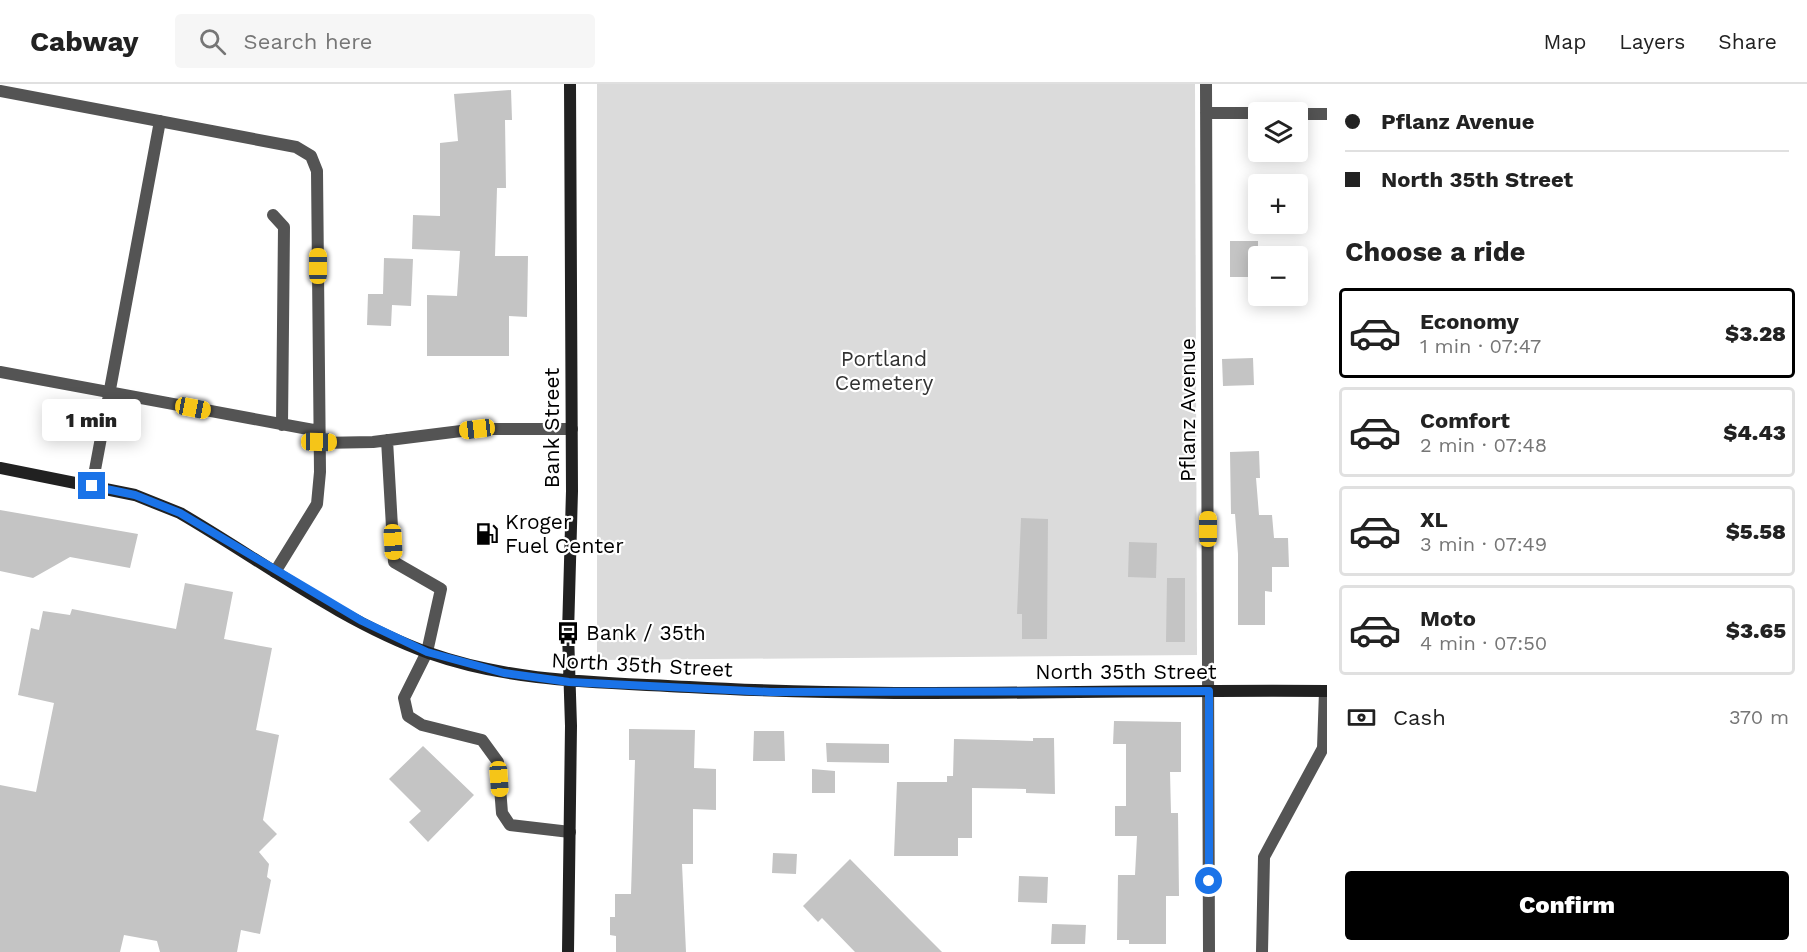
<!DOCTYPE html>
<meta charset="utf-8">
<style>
body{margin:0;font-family:"Work Sans",sans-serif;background:#f6f6f6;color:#222;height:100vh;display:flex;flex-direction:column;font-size:22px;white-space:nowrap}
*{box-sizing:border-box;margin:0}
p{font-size:20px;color:#767676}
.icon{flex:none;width:33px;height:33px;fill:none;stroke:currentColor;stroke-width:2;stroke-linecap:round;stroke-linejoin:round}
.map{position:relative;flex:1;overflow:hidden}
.details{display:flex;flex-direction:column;background:#fff;width:480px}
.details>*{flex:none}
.guide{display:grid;align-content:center;height:132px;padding:0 18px;background:#fff}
.controls{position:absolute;left:1248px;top:18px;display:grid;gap:12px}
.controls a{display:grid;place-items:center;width:60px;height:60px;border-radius:6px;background:#fff;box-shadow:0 3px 15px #0003;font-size:30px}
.end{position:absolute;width:27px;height:27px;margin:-14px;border:8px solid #1a73e8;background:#fff;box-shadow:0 0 0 3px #fff}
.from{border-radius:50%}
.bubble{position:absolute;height:42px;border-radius:6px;background:#fff;box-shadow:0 3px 15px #0003;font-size:20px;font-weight:800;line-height:42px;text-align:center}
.car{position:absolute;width:18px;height:36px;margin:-18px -9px;border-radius:8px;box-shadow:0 0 4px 2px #0007;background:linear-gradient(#f5c518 24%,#345 0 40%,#f5c518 0 76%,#345 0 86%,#f5c518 0)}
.guide b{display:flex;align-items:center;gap:21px;height:57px;font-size:22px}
.guide b+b{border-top:2px solid #e0e0e0}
.guide i{width:15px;height:15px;background:#222}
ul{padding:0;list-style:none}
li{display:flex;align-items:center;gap:18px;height:90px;margin:0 12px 9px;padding:0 6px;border:3px solid #e0e0e0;border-radius:6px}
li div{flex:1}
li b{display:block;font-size:22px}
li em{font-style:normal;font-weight:800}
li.active{border-color:#000}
li>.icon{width:54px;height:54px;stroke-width:1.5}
h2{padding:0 18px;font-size:27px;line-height:72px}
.pay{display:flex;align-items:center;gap:15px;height:66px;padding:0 18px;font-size:22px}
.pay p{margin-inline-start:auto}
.action{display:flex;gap:12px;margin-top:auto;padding:12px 18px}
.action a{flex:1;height:69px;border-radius:6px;background:#000;color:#fff;font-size:24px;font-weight:800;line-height:69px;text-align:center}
header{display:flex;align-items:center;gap:36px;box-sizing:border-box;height:84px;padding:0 30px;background:#fff;border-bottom:2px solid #e0e0e0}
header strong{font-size:28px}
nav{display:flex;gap:33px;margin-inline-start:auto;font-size:21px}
.search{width:420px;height:54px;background:#f6f6f6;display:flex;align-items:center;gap:15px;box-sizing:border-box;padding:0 21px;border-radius:6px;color:#767676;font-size:22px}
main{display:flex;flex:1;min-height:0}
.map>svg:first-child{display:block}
</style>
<header>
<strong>Cabway</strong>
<div class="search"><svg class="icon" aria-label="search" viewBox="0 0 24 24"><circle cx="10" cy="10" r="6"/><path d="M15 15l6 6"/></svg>Search here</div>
<nav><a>Map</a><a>Layers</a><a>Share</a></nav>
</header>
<main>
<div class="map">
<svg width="1327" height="868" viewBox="0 0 1327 868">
<rect width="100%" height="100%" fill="#fff"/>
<!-- green -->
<path fill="#dbdbdb" d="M 597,0 L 1195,0 L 1197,571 L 597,576 Z"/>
<!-- building -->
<path fill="#c4c4c4" d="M 511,6 L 512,36 L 505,36 L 506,104 L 497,104 L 495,172 L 528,172 L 527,233 L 509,232 L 509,272 L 427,272 L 427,211 L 457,212 L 460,167 L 412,165 L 413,131 L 440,132 L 440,59 L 458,57 L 454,10 Z
M 1230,157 L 1258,157 L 1258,193 L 1230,193 Z
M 384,174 L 413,175 L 411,222 L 392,221 L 391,242 L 367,241 L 368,210 L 383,210 Z
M 1253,274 L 1254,301 L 1223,302 L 1222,275 Z
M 1259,367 L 1260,394 L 1256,394 L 1259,431 L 1272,431 L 1274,454 L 1288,454 L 1289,483 L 1272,483 L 1272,508 L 1265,507 L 1265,541 L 1238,541 L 1238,470 L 1235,430 L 1231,430 L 1230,368 Z
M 0,426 L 138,450 L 130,484 L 70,473 L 33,494 L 0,487 Z
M 1021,434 L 1048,435 L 1047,555 L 1022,555 L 1022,530 L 1017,530 Z
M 1129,458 L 1157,459 L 1156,494 L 1128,493 Z
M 1167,494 L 1185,494 L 1185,558 L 1166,558 Z
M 185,499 L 233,508 L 224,555 L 272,564 L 256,646 L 279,651 L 263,736 L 277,750 L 259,768 L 269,780 L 267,793 L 271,796 L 260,850 L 241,846 L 237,868 L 160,868 L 157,857 L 124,851 L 120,868 L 0,868 L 0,701 L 36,708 L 54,619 L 18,611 L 31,544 L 39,546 L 43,527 L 70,531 L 72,525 L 176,545 Z
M 1114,637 L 1181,638 L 1181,688 L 1170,688 L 1171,729 L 1178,729 L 1179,812 L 1166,812 L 1166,860 L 1129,860 L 1129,856 L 1117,856 L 1118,791 L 1135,791 L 1137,752 L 1115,752 L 1115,722 L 1126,722 L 1126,660 L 1113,660 Z
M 629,645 L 695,646 L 694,684 L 716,685 L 716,726 L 693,725 L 693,780 L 682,780 L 686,868 L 616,868 L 616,852 L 610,851 L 610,833 L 615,833 L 615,810 L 631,810 L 635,676 L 629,676 Z
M 754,647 L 784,647 L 785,677 L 753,677 Z
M 1033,654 L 1054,654 L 1055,710 L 1026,709 L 1026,705 L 972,704 L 972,754 L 958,754 L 958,772 L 894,772 L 897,698 L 947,698 L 947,692 L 953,692 L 954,655 L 1033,657 Z
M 826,659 L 889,660 L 889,679 L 827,678 Z
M 423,662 L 474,711 L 428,758 L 409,738 L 421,727 L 389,695 Z
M 812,685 L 835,687 L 835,709 L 812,709 Z
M 773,769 L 797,770 L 796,790 L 772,789 Z
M 850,775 L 909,835 L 942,868 L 855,868 L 822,834 L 818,838 L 803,822 Z
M 1019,792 L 1048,793 L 1047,819 L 1018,818 Z
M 1052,840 L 1086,841 L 1085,860 L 1051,860 Z"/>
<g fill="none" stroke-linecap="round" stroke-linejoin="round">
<!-- lane -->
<path stroke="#545454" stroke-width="12" d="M 0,7 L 296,63 L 311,72 L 317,87 L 320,388 L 317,420 L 275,488
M 273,131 L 284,143 L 282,341
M 0,288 L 319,347
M 387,356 L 394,478 L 441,505 L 427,568 L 404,614 L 408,632 L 422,641 L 482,656 L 498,678 L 502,729 L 510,741 L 570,748
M 319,359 L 373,358 L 477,345 L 572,345
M 92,402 L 160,37
M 1262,868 L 1264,773 L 1323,664 L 1325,607"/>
<!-- street -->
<path stroke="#545454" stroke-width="12" d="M 1206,0 L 1209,868
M 1206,29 L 1258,29
M 1298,30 L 1327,30"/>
<!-- secondary -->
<path stroke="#212121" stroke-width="12" d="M 0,384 L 135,411 L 180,429 C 261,476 340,537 429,569 C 514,599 601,598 689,603 C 901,615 1114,605 1327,607
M 568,868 L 571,642 L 568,549 L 572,407 L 570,0"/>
</g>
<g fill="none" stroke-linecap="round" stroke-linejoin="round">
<!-- route -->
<path stroke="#1a73e8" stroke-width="8" d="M 92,402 L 135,411 L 180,429 L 362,537 L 427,568 L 504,589 L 569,598 L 771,608 L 1209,607 L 1209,797"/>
</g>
<!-- icons -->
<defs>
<g id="fuel-bare" transform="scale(1.8)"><path d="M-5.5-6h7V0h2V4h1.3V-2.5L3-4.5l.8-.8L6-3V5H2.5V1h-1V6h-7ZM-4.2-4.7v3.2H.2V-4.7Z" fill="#000" stroke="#fff" stroke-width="2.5" paint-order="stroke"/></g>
<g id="bus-bare" transform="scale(1.8)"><path d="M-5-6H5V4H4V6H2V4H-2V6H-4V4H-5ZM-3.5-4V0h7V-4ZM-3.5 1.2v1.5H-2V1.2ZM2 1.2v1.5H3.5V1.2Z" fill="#000" stroke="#fff" stroke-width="2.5" paint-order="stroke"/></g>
</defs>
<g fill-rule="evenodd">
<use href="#fuel-bare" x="487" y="450"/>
<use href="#bus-bare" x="568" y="549"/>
</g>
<g text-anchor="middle" stroke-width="4.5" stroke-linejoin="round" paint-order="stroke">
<!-- park labels -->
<g font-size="21" fill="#323232" stroke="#fff">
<text x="884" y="282">Portland<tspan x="884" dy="24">Cemetery</tspan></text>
</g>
<!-- street labels -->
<g font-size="21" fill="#000" stroke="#fff">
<text transform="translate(1188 326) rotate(-90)" y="7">Pflanz Avenue</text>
<text transform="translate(552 344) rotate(-90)" y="7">Bank Street</text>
<text transform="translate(642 581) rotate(3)" y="7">North 35th Street</text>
<text x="1126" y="595">North 35th Street</text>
</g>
<!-- poi labels -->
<g font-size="21" fill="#000" stroke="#fff" text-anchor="start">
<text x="505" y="445">Kroger<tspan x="505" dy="24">Fuel Center</tspan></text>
<text x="586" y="556">Bank / 35th</text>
</g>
</g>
</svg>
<div class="controls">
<a><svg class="icon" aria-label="layers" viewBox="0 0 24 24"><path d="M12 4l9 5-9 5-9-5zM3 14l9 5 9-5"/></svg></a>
<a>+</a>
<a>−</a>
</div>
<i class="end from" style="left:1209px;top:797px"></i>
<i class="end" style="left:92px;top:402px"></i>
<div class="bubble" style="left:42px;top:315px;width:99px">1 min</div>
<i class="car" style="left:318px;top:182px;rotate:0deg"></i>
<i class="car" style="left:193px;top:324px;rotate:101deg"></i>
<i class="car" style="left:477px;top:345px;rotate:263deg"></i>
<i class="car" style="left:319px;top:358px;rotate:91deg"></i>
<i class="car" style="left:1208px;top:445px;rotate:0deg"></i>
<i class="car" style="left:393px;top:458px;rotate:177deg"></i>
<i class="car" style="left:499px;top:695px;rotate:176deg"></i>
</div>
<section class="details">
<div class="guide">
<b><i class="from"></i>Pflanz Avenue</b>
<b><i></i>North 35th Street</b>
</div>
<h2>Choose a ride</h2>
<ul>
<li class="active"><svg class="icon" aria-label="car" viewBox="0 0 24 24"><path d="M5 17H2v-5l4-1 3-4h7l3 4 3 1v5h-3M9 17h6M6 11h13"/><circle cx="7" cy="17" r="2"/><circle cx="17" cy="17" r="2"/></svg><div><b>Economy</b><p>1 min · 07:47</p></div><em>$3.28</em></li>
<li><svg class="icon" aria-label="car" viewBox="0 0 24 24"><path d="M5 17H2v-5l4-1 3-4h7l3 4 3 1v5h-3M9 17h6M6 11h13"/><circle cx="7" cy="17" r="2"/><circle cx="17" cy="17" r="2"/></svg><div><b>Comfort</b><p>2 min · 07:48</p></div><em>$4.43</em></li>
<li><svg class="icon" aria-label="car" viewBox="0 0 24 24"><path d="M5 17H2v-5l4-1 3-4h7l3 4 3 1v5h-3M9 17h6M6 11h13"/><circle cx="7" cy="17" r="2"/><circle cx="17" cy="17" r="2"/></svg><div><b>XL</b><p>3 min · 07:49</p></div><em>$5.58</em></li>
<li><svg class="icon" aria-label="car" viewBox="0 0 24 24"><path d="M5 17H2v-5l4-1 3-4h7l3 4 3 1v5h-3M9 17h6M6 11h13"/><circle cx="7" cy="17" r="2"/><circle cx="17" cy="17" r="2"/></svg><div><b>Moto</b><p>4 min · 07:50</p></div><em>$3.65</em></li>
</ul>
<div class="pay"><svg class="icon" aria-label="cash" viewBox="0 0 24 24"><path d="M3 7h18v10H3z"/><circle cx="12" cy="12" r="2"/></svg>Cash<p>370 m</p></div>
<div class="action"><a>Confirm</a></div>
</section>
</main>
